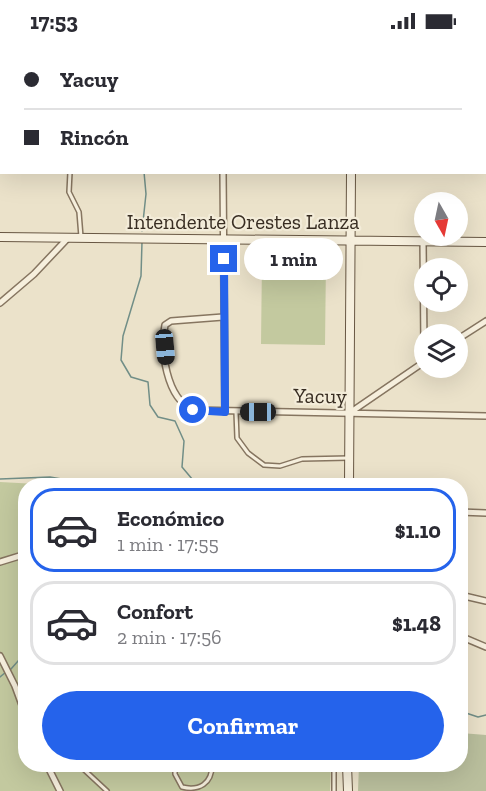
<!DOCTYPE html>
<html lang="es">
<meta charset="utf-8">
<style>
body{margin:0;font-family:"Zilla Slab",serif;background:#f7f7f7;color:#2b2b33;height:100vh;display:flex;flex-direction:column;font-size:22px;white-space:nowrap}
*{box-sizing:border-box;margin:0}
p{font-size:20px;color:#7c7c81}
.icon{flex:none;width:33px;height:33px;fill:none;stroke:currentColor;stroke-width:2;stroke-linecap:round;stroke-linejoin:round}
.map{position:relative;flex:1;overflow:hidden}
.panel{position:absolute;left:18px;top:436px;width:450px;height:294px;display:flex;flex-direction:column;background:#fff;border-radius:24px;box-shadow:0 6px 24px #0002}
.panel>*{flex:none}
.top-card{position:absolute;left:0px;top:0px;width:486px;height:132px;box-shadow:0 6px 24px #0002;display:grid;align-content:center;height:132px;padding:0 24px;background:#fff}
.needle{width:39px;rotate:171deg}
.fabs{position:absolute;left:414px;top:150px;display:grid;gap:12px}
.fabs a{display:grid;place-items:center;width:54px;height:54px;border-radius:50%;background:#fff;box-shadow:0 6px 24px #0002;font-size:30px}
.end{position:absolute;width:27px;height:27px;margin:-14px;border:8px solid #2563eb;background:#fff;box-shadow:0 0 0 3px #fff}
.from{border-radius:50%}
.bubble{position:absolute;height:42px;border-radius:21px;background:#fff;box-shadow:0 6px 24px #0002;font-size:20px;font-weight:700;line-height:42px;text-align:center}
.car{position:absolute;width:18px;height:36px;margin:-18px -9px;border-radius:8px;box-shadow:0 0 4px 2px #0007;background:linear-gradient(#222 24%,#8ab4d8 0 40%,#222 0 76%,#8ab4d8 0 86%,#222 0)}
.top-card b{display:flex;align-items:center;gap:21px;height:57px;font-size:22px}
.top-card b+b{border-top:2px solid #e1e1e2}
.top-card i{width:15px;height:15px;background:#2b2b33}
ul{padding:10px 0 0;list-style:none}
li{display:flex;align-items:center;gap:18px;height:84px;margin:0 12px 9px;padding:0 12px;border:3px solid #e1e1e2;border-radius:24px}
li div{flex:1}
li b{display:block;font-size:22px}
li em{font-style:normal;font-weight:700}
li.selected{border-color:#2563eb}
li>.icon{width:54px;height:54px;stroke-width:1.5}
.cta{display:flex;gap:12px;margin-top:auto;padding:12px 24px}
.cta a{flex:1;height:69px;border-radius:36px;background:#2563eb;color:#fff;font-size:24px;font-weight:700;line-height:69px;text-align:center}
.status{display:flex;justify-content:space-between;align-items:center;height:42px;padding:0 30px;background:#fff;direction:ltr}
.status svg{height:16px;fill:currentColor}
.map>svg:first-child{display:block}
</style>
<div class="status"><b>17:53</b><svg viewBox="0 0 49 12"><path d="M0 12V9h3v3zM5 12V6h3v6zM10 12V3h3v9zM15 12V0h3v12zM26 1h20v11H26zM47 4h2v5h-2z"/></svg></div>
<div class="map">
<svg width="486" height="749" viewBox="0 0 486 749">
<rect width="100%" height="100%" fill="#ebe2ca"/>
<!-- green -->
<path fill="#c3c99f" d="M 262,217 L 326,218 L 325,303 L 261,302 Z
M 0,440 L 74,444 L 26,444 L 26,723 L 331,723 L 330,749 L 0,749 Z"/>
<!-- cemetery -->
<path fill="#babf9d" d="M 461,691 L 486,693 L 486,749 L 358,749 L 359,723 L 460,723 Z"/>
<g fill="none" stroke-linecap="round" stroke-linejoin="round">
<!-- stream -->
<path stroke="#718e87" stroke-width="1.5" d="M 24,0 L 24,2
M 142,189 L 146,152 L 144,130
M 142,200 L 141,234 L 123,294 L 121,318 L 131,335 L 148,340 L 150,363 L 158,375 L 175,379 L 184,399 L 182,425 L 198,444
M 0,437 L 50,435 L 79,440 L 79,444
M 11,627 L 26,610
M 0,635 L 6,630
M 460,669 L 478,675 L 486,673"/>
<!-- lane casing -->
<g stroke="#867560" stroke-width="6">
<path id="lane" d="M 70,130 L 69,150 L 79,170 L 81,195
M 236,370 L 237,396 L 248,411 L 264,423 L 280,424 L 302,417 L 349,416
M 79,723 L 107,749
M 175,723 L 175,732 L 182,745 C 199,749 212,742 212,723
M 334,749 L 334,723"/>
</g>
<!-- street casing -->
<g stroke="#867560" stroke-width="8">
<path id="street" d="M 223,2 L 223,0
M 0,88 L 2,88
M 484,93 L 486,93
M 223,130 L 225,370
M 423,199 L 424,305
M 0,261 L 34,232 L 68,196
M 223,275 L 171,279 L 165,283 C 160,308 166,356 193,368 L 486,374
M 458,297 L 486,279
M 351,370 L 424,320
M 460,470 L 486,471
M 0,520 L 26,512
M 460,553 L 486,559
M 460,594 L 486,605
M 0,614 L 15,644 L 26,674
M 47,723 L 60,749"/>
</g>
<!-- secondary casing -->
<g stroke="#685743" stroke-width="10">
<path id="secondary" d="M 353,2 L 353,0
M 0,195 L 486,200
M 349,444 L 351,130
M 347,723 L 348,749"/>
</g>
<!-- lane -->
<use href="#lane" stroke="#f6efdd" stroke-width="3"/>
<!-- street -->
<use href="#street" stroke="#f6efdd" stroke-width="5"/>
<!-- secondary -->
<use href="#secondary" stroke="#f6efdd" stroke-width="8"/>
</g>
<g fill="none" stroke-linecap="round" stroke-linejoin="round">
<!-- route -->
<path stroke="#2563eb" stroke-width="8" d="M 193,368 L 225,370 L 224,217"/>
</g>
<g text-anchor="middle" stroke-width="4.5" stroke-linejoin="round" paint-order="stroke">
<!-- street labels -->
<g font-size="21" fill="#382d22" stroke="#f3ecd9">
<text x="243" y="187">Intendente Orestes Lanza</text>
<text transform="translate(320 354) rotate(1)" y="7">Yacuy</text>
</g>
</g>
</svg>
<div class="fabs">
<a><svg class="needle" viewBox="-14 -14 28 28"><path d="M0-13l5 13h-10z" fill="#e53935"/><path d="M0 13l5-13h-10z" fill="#7c7c81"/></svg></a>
<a><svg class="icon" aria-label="locate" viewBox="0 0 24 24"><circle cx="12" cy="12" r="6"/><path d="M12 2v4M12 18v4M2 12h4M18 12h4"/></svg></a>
<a><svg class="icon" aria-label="layers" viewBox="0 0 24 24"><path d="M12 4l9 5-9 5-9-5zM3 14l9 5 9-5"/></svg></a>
</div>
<i class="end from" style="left:193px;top:368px"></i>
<i class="end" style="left:224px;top:217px"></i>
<div class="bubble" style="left:244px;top:196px;width:99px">1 min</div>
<i class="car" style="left:165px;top:305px;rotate:175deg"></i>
<i class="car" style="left:258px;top:370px;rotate:270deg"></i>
<div class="top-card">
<b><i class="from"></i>Yacuy</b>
<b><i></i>Rincón</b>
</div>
<section class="panel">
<ul>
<li class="selected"><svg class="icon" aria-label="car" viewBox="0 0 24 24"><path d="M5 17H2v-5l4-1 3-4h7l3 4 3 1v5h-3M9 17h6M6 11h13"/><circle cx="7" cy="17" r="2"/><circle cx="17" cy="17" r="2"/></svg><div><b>Económico</b><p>1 min · 17:55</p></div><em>$1.10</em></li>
<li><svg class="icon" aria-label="car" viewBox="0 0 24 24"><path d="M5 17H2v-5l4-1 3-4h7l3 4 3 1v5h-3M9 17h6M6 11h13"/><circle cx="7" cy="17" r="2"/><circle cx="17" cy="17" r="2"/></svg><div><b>Confort</b><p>2 min · 17:56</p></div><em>$1.48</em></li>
</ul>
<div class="cta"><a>Confirmar</a></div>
</section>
</div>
